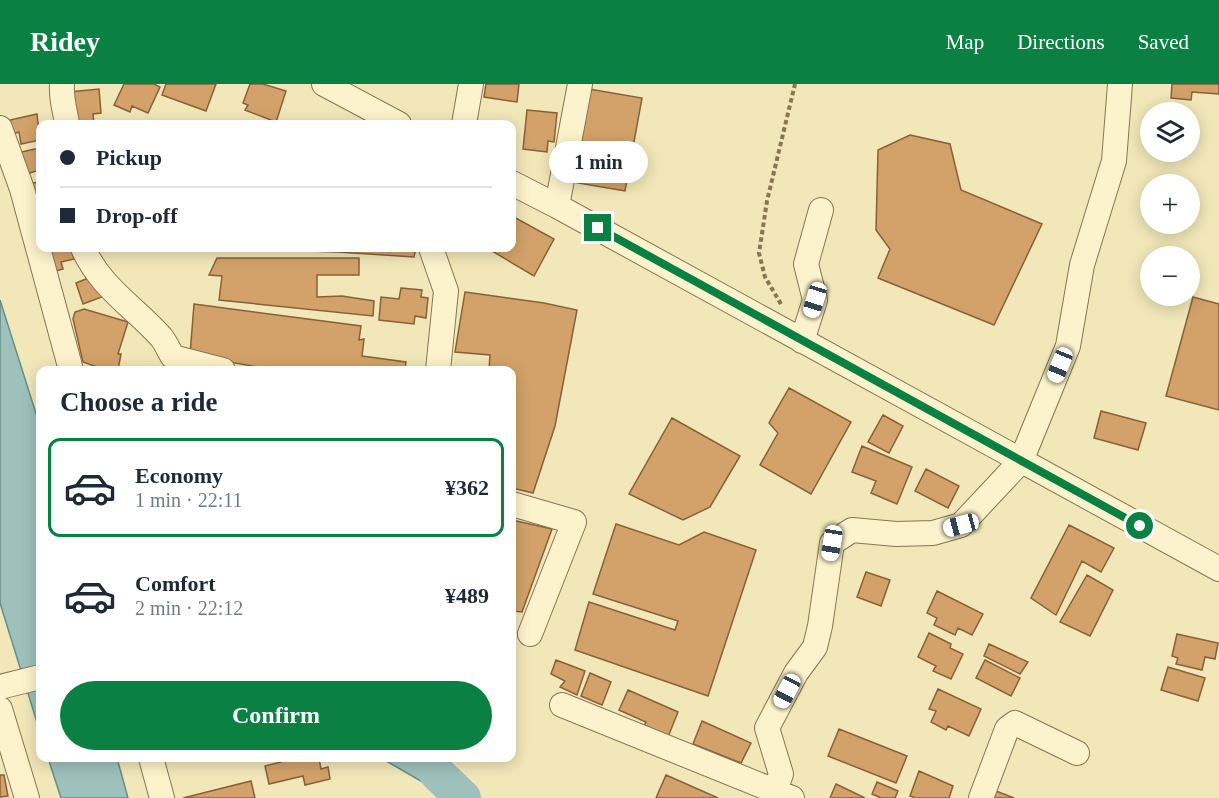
<!DOCTYPE html>
<meta charset="utf-8">
<style>
body{margin:0;font-family:"Times New Roman",serif;background:#f6f6f7;color:#1f2937;height:100vh;display:flex;flex-direction:column;font-size:22px;white-space:nowrap}
*{box-sizing:border-box;margin:0}
p{font-size:20px;color:#747a83}
.icon{flex:none;width:33px;height:33px;fill:none;stroke:currentColor;stroke-width:2;stroke-linecap:round;stroke-linejoin:round}
.map{position:relative;flex:1;overflow:hidden}
.panel{position:absolute;left:36px;top:282px;width:480px;height:396px;display:flex;flex-direction:column;background:#fff;border-radius:12px;box-shadow:0 3px 15px #0003}
.panel>*{flex:none}
.top-card{position:absolute;left:36px;top:36px;width:480px;height:132px;border-radius:12px;box-shadow:0 3px 15px #0003;display:grid;align-content:center;height:132px;padding:0 24px;background:#fff}
.tools{position:absolute;left:1140px;top:18px;display:grid;gap:12px}
.tools a{display:grid;place-items:center;width:60px;height:60px;border-radius:50%;background:#fff;box-shadow:0 3px 15px #0003;font-size:30px}
.end{position:absolute;width:27px;height:27px;margin:-14px;border:8px solid #0b8043;background:#fff;box-shadow:0 0 0 3px #fff}
.from{border-radius:50%}
.bubble{position:absolute;height:42px;border-radius:21px;background:#fff;box-shadow:0 3px 15px #0003;font-size:20px;font-weight:700;line-height:42px;text-align:center}
.car{position:absolute;width:18px;height:36px;margin:-18px -9px;border-radius:8px;box-shadow:0 0 4px 2px #0007;background:linear-gradient(#fff 24%,#345 0 40%,#fff 0 76%,#345 0 86%,#fff 0)}
.top-card b{display:flex;align-items:center;gap:21px;height:57px;font-size:22px}
.top-card b+b{border-top:2px solid #e0e1e3}
.top-card i{width:15px;height:15px;background:#1f2937}
ul{padding:0;list-style:none}
li{display:flex;align-items:center;gap:18px;height:99px;margin:0 12px 9px;padding:0 12px;border:3px solid transparent;border-radius:12px}
li div{flex:1}
li b{display:block;font-size:22px}
li em{font-style:normal;font-weight:700}
li.current{border-color:#0b8043}
li>.icon{width:54px;height:54px;stroke-width:1.5}
h2{padding:0 24px;font-size:27px;line-height:72px}
.action{display:flex;gap:12px;margin-top:auto;padding:12px 24px}
.action a{flex:1;height:69px;border-radius:36px;background:#0b8043;color:#fff;font-size:24px;font-weight:700;line-height:69px;text-align:center}
header{display:flex;align-items:center;gap:36px;box-sizing:border-box;height:84px;padding:0 30px;background:#0b8043;color:#fff}
header strong{font-size:28px}
nav{display:flex;gap:33px;margin-inline-start:auto;font-size:21px}
.map>svg:first-child{display:block}
</style>
<header>
<strong>Ridey</strong>
<nav><a>Map</a><a>Directions</a><a>Saved</a></nav>
</header>
<div class="map">
<svg width="1219" height="714" viewBox="0 0 1219 714">
<rect width="100%" height="100%" fill="#f1e7b9"/>
<!-- water -->
<path fill="#9ec1bb" stroke="#658e89" stroke-width="1.5" d="M 0,216 L 40,342 L 40,648 L 0,519 Z
M 48,674 L 117,674 L 128,714 L 61,714 Z
M 381,674 L 452,674 L 426,700 Z"/>
<g fill="none" stroke-linecap="round" stroke-linejoin="round">
<!-- river -->
<path stroke="#9ec1bb" stroke-width="36" d="M 426,674 L 438,690 L 463,714"/>
</g>
<!-- building -->
<path fill="#d3a26b" stroke="#896136" stroke-width="1.5" d="M 124,0 L 154,0 L 160,3 L 148,29 L 132,22 L 130,28 L 114,21 Z
M 166,0 L 216,0 L 206,27 L 162,11 Z
M 250,0 L 263,0 L 286,7 L 276,38 L 245,26 L 248,21 L 243,19 Z
M 486,0 L 519,0 L 517,18 L 484,13 Z
M 1172,0 L 1219,0 L 1219,10 L 1192,8 L 1191,16 L 1171,14 Z
M 99,5 L 101,29 L 93,30 L 94,40 L 72,40 L 69,8 Z
M 589,5 L 642,14 L 625,107 L 572,98 Z
M 527,26 L 557,29 L 554,58 L 548,57 L 547,68 L 523,65 Z
M 37,30 L 40,56 L 21,60 L 19,48 L 13,50 L 10,36 Z
M 910,51 L 950,60 L 961,106 L 1042,140 L 994,241 L 878,194 L 890,165 L 876,146 L 878,66 Z
M 40,64 L 40,86 L 26,90 L 21,68 Z
M 40,97 L 40,118 L 39,119 L 38,112 L 35,113 L 31,100 Z
M 512,132 L 554,155 L 534,192 L 487,164 L 512,164 Z
M 45,164 L 71,164 L 74,175 L 61,178 L 63,185 L 52,188 Z
M 91,164 L 117,164 L 116,167 Z
M 212,164 L 416,164 L 414,173 L 338,168 Z
M 217,174 L 359,174 L 359,191 L 317,191 L 317,213 L 342,212 L 374,217 L 373,232 L 219,216 L 222,192 L 209,191 Z
M 91,193 L 107,211 L 83,220 L 76,199 Z
M 401,204 L 422,206 L 421,213 L 428,214 L 426,234 L 415,232 L 414,240 L 379,236 L 381,213 L 399,215 Z
M 465,208 L 544,219 L 577,226 L 555,342 L 533,409 L 512,404 L 512,286 L 489,286 L 490,271 L 455,268 Z
M 1193,213 L 1219,220 L 1219,326 L 1166,312 Z
M 194,220 L 361,242 L 359,256 L 364,255 L 362,272 L 406,278 L 405,286 L 275,286 L 190,271 Z
M 84,225 L 128,238 L 118,270 L 121,270 L 118,286 L 105,286 L 83,278 L 73,235 L 75,228 Z
M 789,304 L 851,338 L 811,410 L 760,381 L 778,349 L 769,339 Z
M 1101,327 L 1146,339 L 1138,366 L 1094,354 Z
M 883,331 L 903,342 L 889,369 L 868,358 Z
M 672,334 L 740,372 L 710,423 L 683,436 L 629,410 Z
M 862,362 L 912,383 L 897,420 L 871,409 L 876,397 L 852,388 Z
M 926,385 L 959,402 L 948,424 L 915,407 Z
M 512,436 L 552,445 L 522,528 L 513,527 L 512,530 Z
M 616,440 L 679,461 L 704,448 L 756,466 L 708,612 L 575,566 L 589,518 L 675,546 L 678,537 L 593,510 Z
M 1069,441 L 1114,464 L 1101,488 L 1082,477 L 1056,531 L 1031,514 Z
M 866,488 L 890,496 L 881,522 L 857,513 Z
M 1087,491 L 1113,506 L 1090,552 L 1060,538 Z
M 937,507 L 983,530 L 972,551 L 958,544 L 955,551 L 934,541 L 937,534 L 927,529 Z
M 929,549 L 951,560 L 950,564 L 963,570 L 951,595 L 933,587 L 936,582 L 918,573 Z
M 1177,550 L 1218,559 L 1215,575 L 1205,573 L 1202,586 L 1176,580 L 1178,574 L 1172,572 Z
M 989,560 L 1028,578 L 1020,590 L 984,572 Z
M 556,576 L 585,587 L 577,611 L 560,603 L 565,597 L 551,590 Z
M 985,576 L 1020,594 L 1011,612 L 976,594 Z
M 1168,583 L 1205,594 L 1198,617 L 1161,606 Z
M 590,589 L 611,598 L 602,621 L 581,612 Z
M 938,605 L 981,625 L 969,652 L 948,642 L 946,646 L 931,638 L 936,627 L 929,625 Z
M 628,606 L 678,628 L 668,653 L 644,642 L 646,638 L 619,626 Z
M 702,637 L 751,659 L 741,679 L 693,660 Z
M 839,645 L 907,672 L 896,699 L 828,672 Z
M 280,674 L 319,674 L 321,685 L 328,683 L 330,695 L 305,701 L 303,692 L 269,700 L 265,682 L 281,678 Z
M 919,687 L 953,702 L 949,714 L 916,714 L 910,712 Z
M 0,691 L 4,691 L 8,712 L 0,713 Z
M 666,691 L 718,714 L 656,714 Z
M 251,697 L 255,714 L 183,714 Z
M 877,698 L 898,707 L 895,714 L 881,714 L 872,710 Z
M 836,700 L 865,714 L 830,714 Z
M 996,707 L 1014,714 L 993,714 Z"/>
<g fill="none" stroke-linecap="round" stroke-linejoin="round">
<!-- minor casing -->
<g stroke="#887552" stroke-width="26">
<path id="minor" d="M 62,0 C 61,17 65,25 67,40
M 324,0 L 399,40
M 464,40 L 471,0
M 0,44 L 22,105 L 71,286
M 512,99 L 557,122 L 1219,485
M 557,122 L 580,0
M 83,164 C 100,203 134,223 161,253 C 166,259 169,267 173,273 L 223,286
M 431,164 L 446,207 L 438,286
M 802,257 L 815,216 L 806,180 L 821,126
M 512,420 L 574,438 L 530,550
M 0,603 L 40,593
M 562,621 L 792,714
M 0,625 L 27,714
M 151,674 L 162,714
M 775,707 L 781,690 L 767,644 L 796,589 L 815,563 L 820,542 L 832,459 L 852,446 L 896,450 L 933,449 L 961,441 L 1021,377 L 1068,262 L 1082,181 L 1114,77 L 1120,0
M 981,714 L 1007,645 L 1015,639 L 1077,669"/>
</g>
<!-- path -->
<path stroke="#887552" stroke-width="4" stroke-dasharray="4.5 3" stroke-linecap="butt" d="M 781,220 L 765,193 L 759,169 L 767,117 L 795,0"/>
<!-- minor -->
<use href="#minor" stroke="#fcf3cc" stroke-width="24"/>
</g>
<g fill="none" stroke-linecap="round" stroke-linejoin="round">
<!-- route -->
<path stroke="#0b8043" stroke-width="8" d="M 598,144 L 1140,442"/>
</g>
</svg>
<div class="tools">
<a><svg class="icon" aria-label="layers" viewBox="0 0 24 24"><path d="M12 4l9 5-9 5-9-5zM3 14l9 5 9-5"/></svg></a>
<a>+</a>
<a>−</a>
</div>
<i class="end from" style="left:1140px;top:442px"></i>
<i class="end" style="left:598px;top:144px"></i>
<div class="bubble" style="left:549px;top:57px;width:99px">1 min</div>
<i class="car" style="left:815px;top:216px;rotate:197deg"></i>
<i class="car" style="left:1060px;top:281px;rotate:202deg"></i>
<i class="car" style="left:961px;top:441px;rotate:255deg"></i>
<i class="car" style="left:832px;top:459px;rotate:189deg"></i>
<i class="car" style="left:787px;top:607px;rotate:208deg"></i>
<div class="top-card">
<b><i class="from"></i>Pickup</b>
<b><i></i>Drop-off</b>
</div>
<section class="panel">
<h2>Choose a ride</h2>
<ul>
<li class="current"><svg class="icon" aria-label="car" viewBox="0 0 24 24"><path d="M5 17H2v-5l4-1 3-4h7l3 4 3 1v5h-3M9 17h6M6 11h13"/><circle cx="7" cy="17" r="2"/><circle cx="17" cy="17" r="2"/></svg><div><b>Economy</b><p>1 min · 22:11</p></div><em>¥362</em></li>
<li><svg class="icon" aria-label="car" viewBox="0 0 24 24"><path d="M5 17H2v-5l4-1 3-4h7l3 4 3 1v5h-3M9 17h6M6 11h13"/><circle cx="7" cy="17" r="2"/><circle cx="17" cy="17" r="2"/></svg><div><b>Comfort</b><p>2 min · 22:12</p></div><em>¥489</em></li>
</ul>
<div class="action"><a>Confirm</a></div>
</section>
</div>
